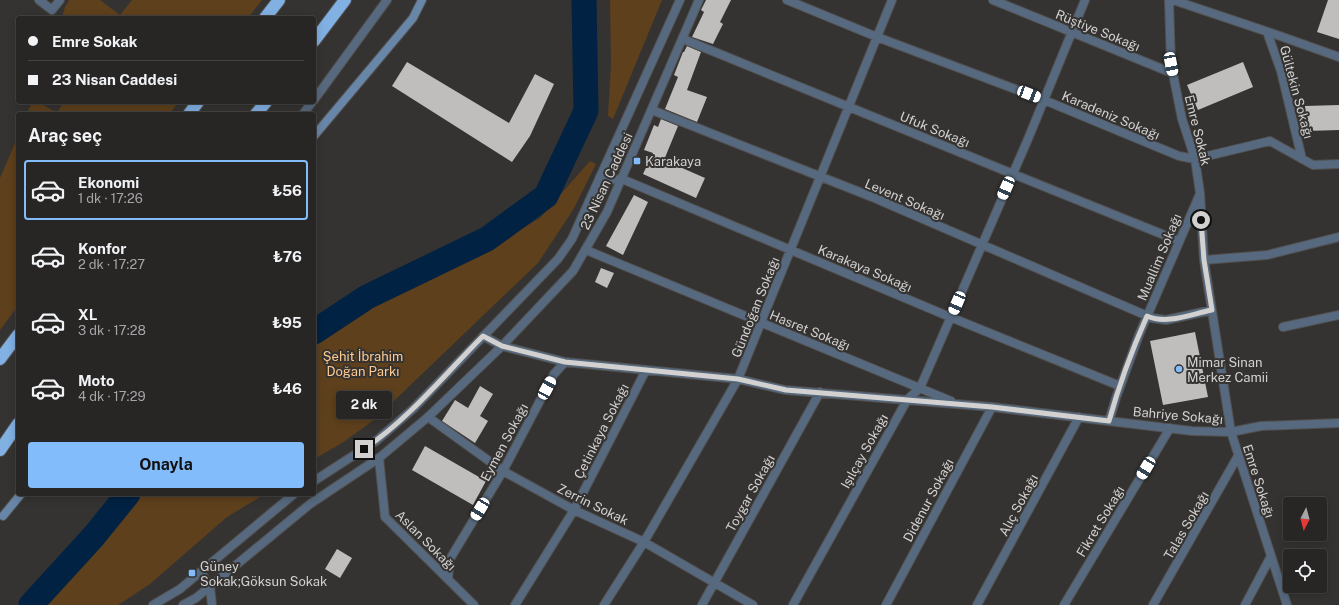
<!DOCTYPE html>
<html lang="tr">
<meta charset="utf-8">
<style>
body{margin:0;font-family:"Public Sans",sans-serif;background:#343232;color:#f1f3f6;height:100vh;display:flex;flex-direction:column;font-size:15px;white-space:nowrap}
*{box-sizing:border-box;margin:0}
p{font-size:13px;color:#a5a5a7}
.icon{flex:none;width:22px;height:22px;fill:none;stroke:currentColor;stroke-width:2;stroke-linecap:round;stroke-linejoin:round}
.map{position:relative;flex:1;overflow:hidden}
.side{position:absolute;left:16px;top:112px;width:300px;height:384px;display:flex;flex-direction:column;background:#282625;border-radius:4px;box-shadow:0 2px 10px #0003,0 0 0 1px #444342}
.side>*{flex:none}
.banner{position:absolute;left:16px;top:16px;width:300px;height:88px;border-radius:4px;box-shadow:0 2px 10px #0003,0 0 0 1px #444342;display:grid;align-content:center;height:88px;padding:0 12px;background:#282625}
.needle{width:26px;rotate:186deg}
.tools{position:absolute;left:1283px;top:497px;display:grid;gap:8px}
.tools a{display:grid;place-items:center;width:44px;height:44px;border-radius:4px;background:#282625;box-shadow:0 2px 10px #0003,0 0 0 1px #444342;font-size:20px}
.end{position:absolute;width:18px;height:18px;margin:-9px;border:5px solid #d2d1d0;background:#111;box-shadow:0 0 0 2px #111}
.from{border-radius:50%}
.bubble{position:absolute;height:28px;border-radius:4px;background:#282625;box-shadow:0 2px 10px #0003,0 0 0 1px #444342;font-size:13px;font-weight:700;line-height:28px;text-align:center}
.car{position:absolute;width:12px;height:24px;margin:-12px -6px;border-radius:5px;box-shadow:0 0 3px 1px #0007;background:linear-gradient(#fff 24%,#345 0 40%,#fff 0 76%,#345 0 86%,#fff 0)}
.banner b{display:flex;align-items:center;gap:14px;height:38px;font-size:15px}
.banner b+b{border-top:1px solid #444342}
.banner i{width:10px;height:10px;background:#f1f3f6}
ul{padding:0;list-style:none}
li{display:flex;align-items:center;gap:12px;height:60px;margin:0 8px 6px;padding:0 4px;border:2px solid transparent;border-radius:4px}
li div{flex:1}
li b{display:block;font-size:15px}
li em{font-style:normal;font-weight:700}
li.on{border-color:#82bcfa}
li>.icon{width:36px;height:36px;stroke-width:1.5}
h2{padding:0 12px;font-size:18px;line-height:48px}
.action{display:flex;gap:8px;margin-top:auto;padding:8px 12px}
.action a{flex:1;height:46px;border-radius:4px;background:#82bcfa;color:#111;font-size:16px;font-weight:700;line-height:46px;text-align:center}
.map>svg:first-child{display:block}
</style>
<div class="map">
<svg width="1339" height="605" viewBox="0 0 1339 605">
<rect width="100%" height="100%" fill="#353331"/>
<!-- green -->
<path fill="#5e401c" d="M 69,0 L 100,0 L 120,15 L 132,0 L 262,0 L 248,18 L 62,18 L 65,7 Z
M 610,0 L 662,0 L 613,119 L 608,116 L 611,64 Z
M 32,102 L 38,102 L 57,113 L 64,102 L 179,102 L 169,114 L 27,114 Z
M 18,136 L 18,306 L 0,330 L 0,178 Z
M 590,161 L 596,164 L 573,210 L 538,263 L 374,420 L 342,443 L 314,459 L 314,338 L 333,324 L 428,272 L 496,244 L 540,218 Z
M 137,494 L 265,494 L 227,517 L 150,584 L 118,605 L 43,605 L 76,569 Z"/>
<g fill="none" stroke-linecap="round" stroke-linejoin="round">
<!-- river -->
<path stroke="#012242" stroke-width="25" d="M 314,332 L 367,297 L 487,239 L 546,196 L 586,111 L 584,0
M 31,605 L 94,536 L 128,494"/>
</g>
<!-- building -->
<path fill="#c0bebc" d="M 706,0 L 731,0 L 720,22 L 723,24 L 713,44 L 692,37 L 704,12 L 701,10 Z
M 1328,0 L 1339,0 L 1339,39 L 1317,32 Z
M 687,46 L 701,52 L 687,90 L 707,97 L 697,122 L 665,109 L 678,77 L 674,75 L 683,52 L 684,52 Z
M 407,62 L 509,123 L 535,74 L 554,84 L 530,136 L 512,162 L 392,86 Z
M 1243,62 L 1253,87 L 1198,110 L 1187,85 Z
M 1339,105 L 1339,130 L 1306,131 L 1305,106 Z
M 661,119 L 678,126 L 664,160 L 705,178 L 696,198 L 643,174 L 653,153 L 644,150 L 654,125 L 658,127 Z
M 634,195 L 648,202 L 623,255 L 606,246 Z
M 601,268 L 614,273 L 607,288 L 595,282 Z
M 1195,332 L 1208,397 L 1163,405 L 1150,341 Z
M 480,386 L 493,394 L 480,416 L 488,421 L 475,443 L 442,421 L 455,400 L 468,408 Z
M 425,446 L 486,481 L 473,505 L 412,470 Z
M 337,549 L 352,558 L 340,578 L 325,569 Z"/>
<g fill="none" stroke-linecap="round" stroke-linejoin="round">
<!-- minor casing -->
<g stroke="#514f4e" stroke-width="10">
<path id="minor" d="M 39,0 L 52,10 L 60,0
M 787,0 L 877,37 L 1044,100 L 1179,156 L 1195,159 L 1270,141 L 1313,165 L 1339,164
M 993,0 L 1172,73
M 1169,0 L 1171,64 L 1182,119 L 1195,159 L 1200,193 L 1204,260 L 1231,432 L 1287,605
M 1173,0 L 1280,36 L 1339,57
M 1267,32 L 1281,71 L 1302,159
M 683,39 L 1013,174 L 1179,241
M 652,110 L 872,197 L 1152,318 L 1166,320 L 1212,310
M 600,177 L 607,180 L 622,179 L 950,317 L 1120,386
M 586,250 L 951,401
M 1204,260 L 1267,255 L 1339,237
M 1283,327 L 1339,315
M 483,336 L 502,346 L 565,362 L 738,379 L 785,390 L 992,407 L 1192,431 L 1231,432 L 1261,426 L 1339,423
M 428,417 L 503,471 L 574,510 L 644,542 L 753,605
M 1109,421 L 1116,398 L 1139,335 L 1199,196
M 379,458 L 385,517 L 474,605
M 201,572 L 210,587 L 212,605
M 448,579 L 450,559 L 503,471 L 554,374 L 565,362
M 515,605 L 574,510 L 646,370
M 604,605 L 644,542 L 738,379 L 892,0
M 702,605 L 820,392
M 793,605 L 907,400 L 920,388 L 1028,139 L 1085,0
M 886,605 L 992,407
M 977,605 L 1079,417
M 1064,605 L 1170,428
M 1153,605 L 1238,456
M 1245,605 L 1271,556"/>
</g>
<!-- tertiary casing -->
<g stroke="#514f4e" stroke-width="10">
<path id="tertiary" d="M 314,100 L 387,0
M 303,114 L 312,102
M 314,481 L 376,441 L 413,409 L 558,259 L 572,239 L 680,0
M 153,605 L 180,589 L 294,494
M 183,605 L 196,598 L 310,504 L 379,458 L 428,417 L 502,346 L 573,271 L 607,212 L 699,0"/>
</g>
<!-- secondary casing -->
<g stroke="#514f4e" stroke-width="10">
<path id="secondary" d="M 314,136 L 413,18 L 422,0
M 3,516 L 21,494"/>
</g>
<!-- motorway casing -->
<g stroke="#514f4e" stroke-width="14">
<path id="motorway" d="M 265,18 L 279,0
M 314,41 L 345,0
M 189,114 L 198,102
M 256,114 L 266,102
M 0,359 L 18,335
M 0,450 L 18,424"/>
</g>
<!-- minor -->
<use href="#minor" stroke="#56697e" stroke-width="8"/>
<!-- tertiary -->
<use href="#tertiary" stroke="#56697e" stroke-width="8"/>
<!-- secondary -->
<use href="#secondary" stroke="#6886a7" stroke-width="8"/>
<!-- motorway -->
<use href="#motorway" stroke="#81b0e3" stroke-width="12"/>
</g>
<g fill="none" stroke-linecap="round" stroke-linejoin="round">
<!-- route -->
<path stroke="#d2d1d0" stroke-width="5" d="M 364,449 C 409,419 445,374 483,336 L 502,346 L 565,362 L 738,379 L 786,390 L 992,407 L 1109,421 C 1119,385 1132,350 1147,316 C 1167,325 1191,314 1212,310 L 1204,260 L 1201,220"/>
</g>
<!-- markers -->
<g fill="#82bcfa" stroke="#353331" stroke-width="1.5">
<rect x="633" y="157" width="8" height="8" rx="2"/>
<circle cx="1179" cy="369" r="4"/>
<rect x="188" y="569" width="8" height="8" rx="2"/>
</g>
<g text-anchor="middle" stroke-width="4" stroke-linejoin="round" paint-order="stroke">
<!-- street labels -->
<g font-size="13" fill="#d2d1d0" stroke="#353331">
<text transform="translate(1098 30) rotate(22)" y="5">Rüştiye Sokağı</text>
<text transform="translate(1297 92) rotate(75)" y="5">Gültekin Sokağı</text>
<text transform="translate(1111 115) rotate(23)" y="5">Karadeniz Sokağı</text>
<text transform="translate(935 129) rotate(22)" y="5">Ufuk Sokağı</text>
<text transform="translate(1198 130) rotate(76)" y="5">Emre Sokak</text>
<text transform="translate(606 181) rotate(-65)" y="5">23 Nisan Caddesi</text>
<text transform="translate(905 199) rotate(23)" y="5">Levent Sokağı</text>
<text transform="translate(1159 257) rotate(-67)" y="5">Muallim Sokağı</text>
<text transform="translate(865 268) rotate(23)" y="5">Karakaya Sokağı</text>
<text transform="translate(755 307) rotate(-68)" y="5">Gündoğan Sokağı</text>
<text transform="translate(810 330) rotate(22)" y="5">Hasret Sokağı</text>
<text transform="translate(1178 415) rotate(5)" y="5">Bahriye Sokağı</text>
<text transform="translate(601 431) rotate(-63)" y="5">Çetinkaya Sokağı</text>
<text transform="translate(504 442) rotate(-62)" y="5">Eymen Sokağı</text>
<text transform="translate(864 451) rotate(-61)" y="5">Işılçay Sokağı</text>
<text transform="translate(1259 481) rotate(72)" y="5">Emre Sokağı</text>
<text transform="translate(750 493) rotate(-61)" y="5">Toygar Sokağı</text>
<text transform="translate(928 500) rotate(-62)" y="5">Didenur Sokağı</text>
<text transform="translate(593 504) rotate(26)" y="5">Zerrin Sokak</text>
<text transform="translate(1018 505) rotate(-62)" y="5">Alıç Sokağı</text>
<text transform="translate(1100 521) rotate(-59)" y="5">Fikret Sokağı</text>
<text transform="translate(1186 525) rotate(-60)" y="5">Talas Sokağı</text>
<text transform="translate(426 540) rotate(45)" y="5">Aslan Sokağı</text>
</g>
<!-- poi labels -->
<g font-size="13" fill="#d2d1d0" stroke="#353331" text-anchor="start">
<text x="645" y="166">Karakaya</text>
<text x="1187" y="367">Mimar Sinan<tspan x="1187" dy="15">Merkez Camii</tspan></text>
<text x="200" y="571">Güney<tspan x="200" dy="15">Sokak;Göksun Sokak</tspan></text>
</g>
<!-- park labels -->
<g font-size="13" fill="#fec98f" stroke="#353331">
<text x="363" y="361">Şehit İbrahim<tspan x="363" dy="15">Doğan Parkı</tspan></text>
</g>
</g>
</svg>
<div class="tools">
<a><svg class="needle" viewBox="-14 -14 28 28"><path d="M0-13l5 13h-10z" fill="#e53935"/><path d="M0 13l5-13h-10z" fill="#a5a5a7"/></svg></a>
<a><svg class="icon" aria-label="locate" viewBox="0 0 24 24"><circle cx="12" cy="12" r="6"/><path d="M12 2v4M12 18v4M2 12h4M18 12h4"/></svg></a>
</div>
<i class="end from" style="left:1201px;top:220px"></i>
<i class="end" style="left:364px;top:449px"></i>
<div class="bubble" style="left:336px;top:391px;width:56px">2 dk</div>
<i class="car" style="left:1171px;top:64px;rotate:169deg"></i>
<i class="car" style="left:1029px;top:94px;rotate:111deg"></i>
<i class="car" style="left:1006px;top:188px;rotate:204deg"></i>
<i class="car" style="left:957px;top:303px;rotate:203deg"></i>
<i class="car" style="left:547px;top:388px;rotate:28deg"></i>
<i class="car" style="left:1146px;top:468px;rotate:211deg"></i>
<i class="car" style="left:480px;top:509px;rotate:211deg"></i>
<div class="banner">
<b><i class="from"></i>Emre Sokak</b>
<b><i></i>23 Nisan Caddesi</b>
</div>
<section class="side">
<h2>Araç seç</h2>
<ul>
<li class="on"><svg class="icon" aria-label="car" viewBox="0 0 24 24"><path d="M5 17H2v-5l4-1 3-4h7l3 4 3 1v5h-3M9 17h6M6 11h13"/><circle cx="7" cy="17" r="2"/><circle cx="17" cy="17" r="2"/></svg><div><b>Ekonomi</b><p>1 dk · 17:26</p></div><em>₺56</em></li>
<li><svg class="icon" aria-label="car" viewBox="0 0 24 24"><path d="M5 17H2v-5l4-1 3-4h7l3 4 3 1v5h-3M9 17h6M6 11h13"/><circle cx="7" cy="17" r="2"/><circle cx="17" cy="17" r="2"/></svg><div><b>Konfor</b><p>2 dk · 17:27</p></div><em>₺76</em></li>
<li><svg class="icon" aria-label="car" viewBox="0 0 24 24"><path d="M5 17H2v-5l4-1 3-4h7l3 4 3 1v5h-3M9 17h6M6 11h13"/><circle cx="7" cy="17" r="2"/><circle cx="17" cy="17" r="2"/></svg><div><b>XL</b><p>3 dk · 17:28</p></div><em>₺95</em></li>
<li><svg class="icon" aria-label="car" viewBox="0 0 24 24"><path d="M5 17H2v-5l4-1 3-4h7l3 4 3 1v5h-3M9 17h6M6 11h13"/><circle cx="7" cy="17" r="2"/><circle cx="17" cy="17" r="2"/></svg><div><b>Moto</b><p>4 dk · 17:29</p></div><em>₺46</em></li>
</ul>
<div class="action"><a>Onayla</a></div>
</section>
</div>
